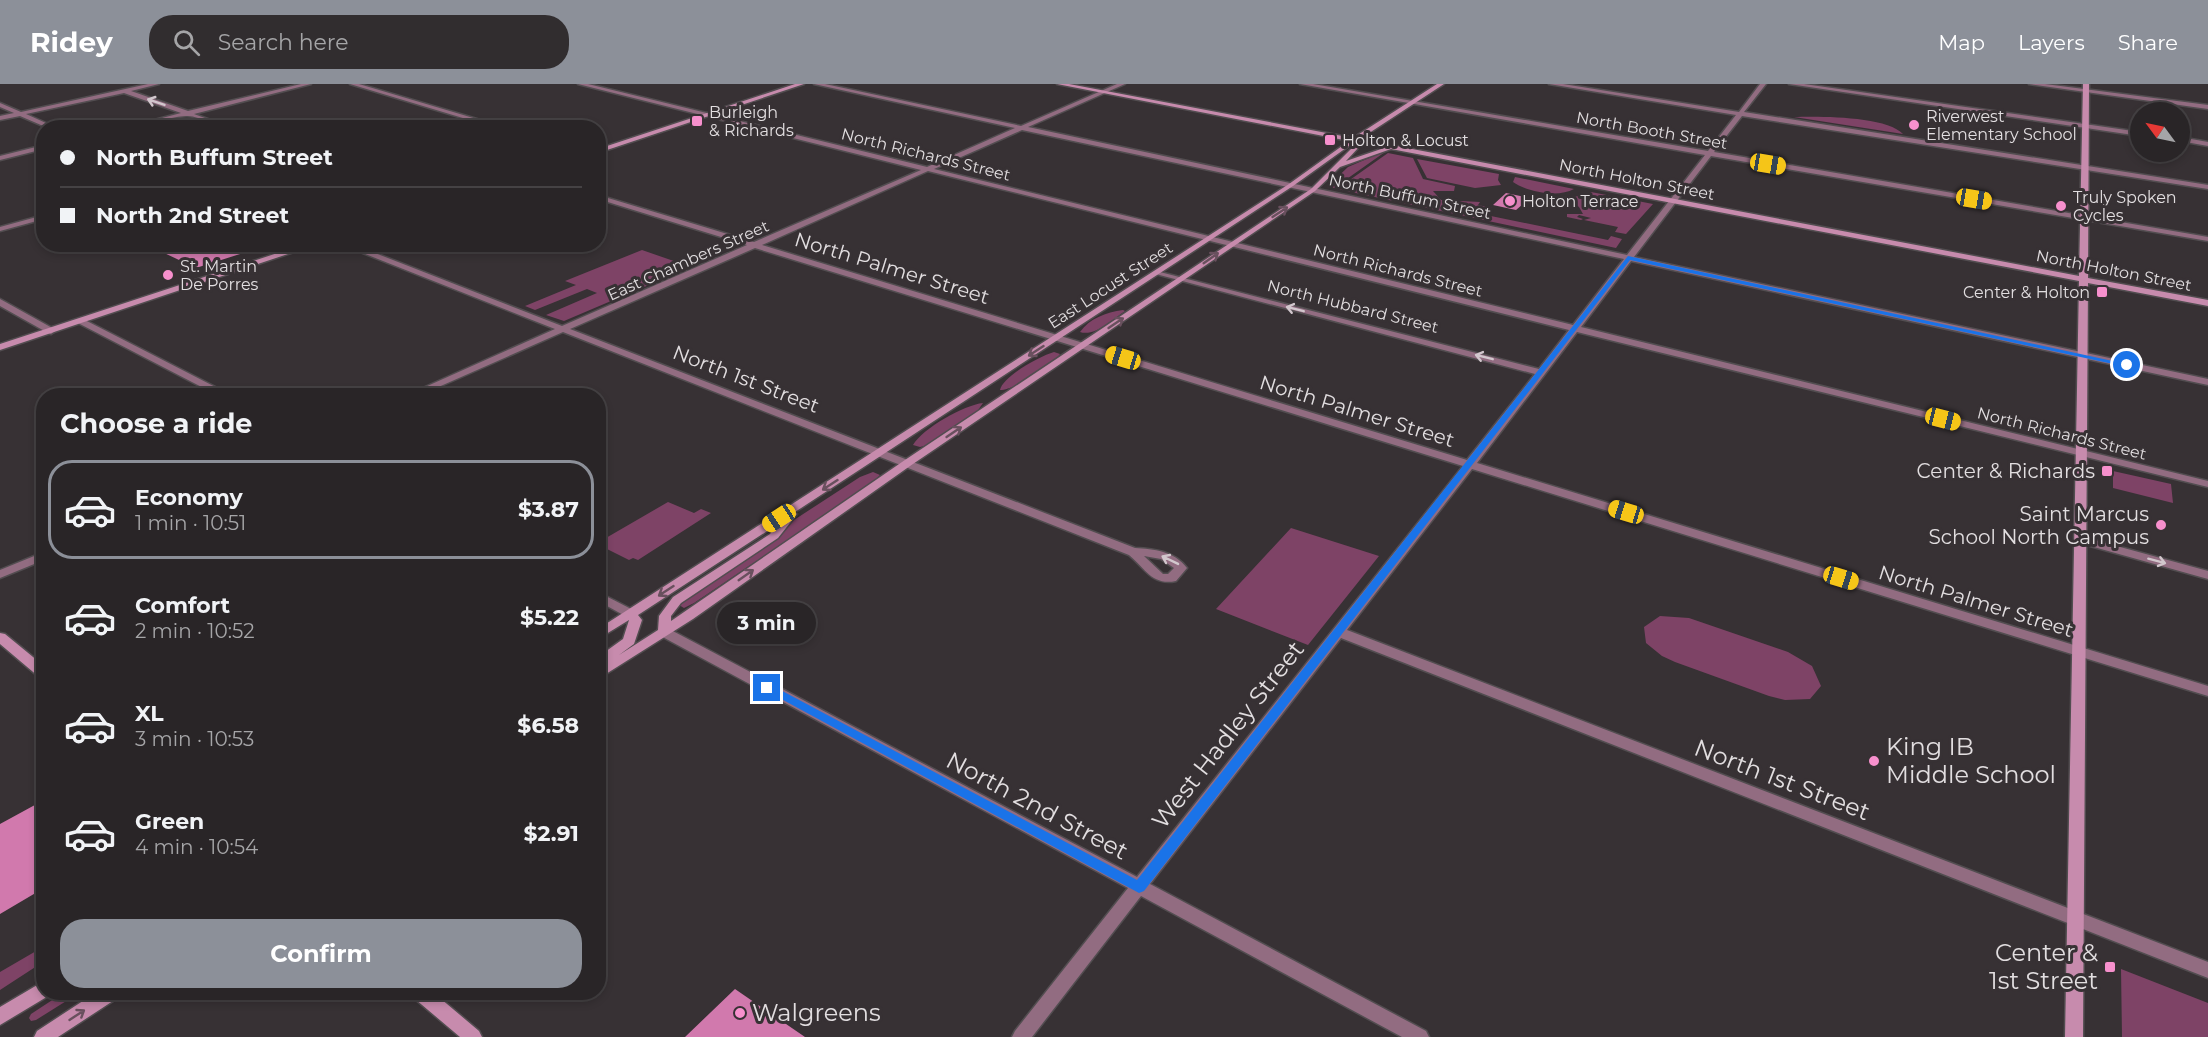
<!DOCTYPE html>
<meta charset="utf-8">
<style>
body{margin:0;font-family:Montserrat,sans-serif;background:#312d2f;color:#f1f3f6;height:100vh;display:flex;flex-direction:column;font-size:22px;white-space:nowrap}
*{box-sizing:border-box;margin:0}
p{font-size:20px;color:#a5a5a7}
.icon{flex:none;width:33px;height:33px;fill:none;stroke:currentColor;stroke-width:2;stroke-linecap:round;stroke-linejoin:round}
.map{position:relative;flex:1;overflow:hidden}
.sheet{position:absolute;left:36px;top:304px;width:570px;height:612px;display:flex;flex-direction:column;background:#292527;border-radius:24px;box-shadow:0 3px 9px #0003,0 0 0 2px #454244}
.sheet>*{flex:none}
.hud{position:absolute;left:36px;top:36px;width:570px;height:132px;border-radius:24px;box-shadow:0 3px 9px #0003,0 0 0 2px #454244;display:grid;align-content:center;height:132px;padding:0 24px;background:#292527}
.needle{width:39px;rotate:303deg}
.fabs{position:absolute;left:2130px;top:18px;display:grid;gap:12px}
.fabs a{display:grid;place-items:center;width:60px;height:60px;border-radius:50%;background:#292527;box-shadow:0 3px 9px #0003,0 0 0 2px #454244;font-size:30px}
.end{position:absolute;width:27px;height:27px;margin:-14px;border:8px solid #1a73e8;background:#fff;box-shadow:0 0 0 3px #fff}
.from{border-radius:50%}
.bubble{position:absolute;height:42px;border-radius:21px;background:#292527;box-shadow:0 3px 9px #0003,0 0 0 2px #454244;font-size:20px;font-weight:700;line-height:42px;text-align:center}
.car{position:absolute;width:18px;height:36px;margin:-18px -9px;border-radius:8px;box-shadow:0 0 4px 2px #0007;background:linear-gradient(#f5c518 24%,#345 0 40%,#f5c518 0 76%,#345 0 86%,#f5c518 0)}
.hud b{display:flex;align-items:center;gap:21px;height:57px;font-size:22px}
.hud b+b{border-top:2px solid #454244}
.hud i{width:15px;height:15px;background:#f1f3f6}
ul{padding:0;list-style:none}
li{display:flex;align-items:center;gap:18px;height:99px;margin:0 12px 9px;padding:0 12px;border:3px solid transparent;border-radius:24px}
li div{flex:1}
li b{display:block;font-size:22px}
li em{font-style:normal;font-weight:700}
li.selected{border-color:#8c9099}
li>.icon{width:54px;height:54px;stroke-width:1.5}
h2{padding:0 24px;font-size:27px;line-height:72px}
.button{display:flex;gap:12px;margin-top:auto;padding:12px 24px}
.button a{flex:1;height:69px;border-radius:24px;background:#8c9099;color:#fff;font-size:24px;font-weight:700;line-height:69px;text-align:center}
header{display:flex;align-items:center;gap:36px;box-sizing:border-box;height:84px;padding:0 30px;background:#8c9099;color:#fff}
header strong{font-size:28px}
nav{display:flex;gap:33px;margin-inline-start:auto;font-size:21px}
.search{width:420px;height:54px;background:#312d2f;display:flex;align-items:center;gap:15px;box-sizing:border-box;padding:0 21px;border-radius:24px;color:#a5a5a7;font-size:22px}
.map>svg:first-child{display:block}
</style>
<header>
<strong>Ridey</strong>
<div class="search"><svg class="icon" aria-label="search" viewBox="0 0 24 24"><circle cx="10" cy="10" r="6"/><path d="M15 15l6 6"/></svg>Search here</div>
<nav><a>Map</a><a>Layers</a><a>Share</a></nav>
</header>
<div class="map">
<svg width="2208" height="953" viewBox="0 0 2208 953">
<rect width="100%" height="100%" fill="#373134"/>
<!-- green -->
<path fill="#7e4366" d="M 1794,33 C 1818,32 1887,32 1903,50 Z
M 1383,68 L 1385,68 L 1334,104 L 1327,103 L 1348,83 Z
M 1388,69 L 1413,74 L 1423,95 L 1455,102 L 1454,107 L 1433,107 L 1441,116 L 1480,118 L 1478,121 L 1492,124 L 1486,131 L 1608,156 L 1611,152 L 1622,155 L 1616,164 L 1337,105 Z
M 1417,75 L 1499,90 L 1498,96 L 1501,101 L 1475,104 L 1427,94 Z
M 1515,93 L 1574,105 C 1558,114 1527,108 1513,98 Z
M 1591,108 L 1653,120 L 1626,150 L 1615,148 L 1618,143 L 1584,136 L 1591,134 L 1579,131 L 1577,133 L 1583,135 L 1581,136 L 1567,133 L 1567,130 L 1583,130 L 1579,123 L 1568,115 Z
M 642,166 L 691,183 L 564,237 L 546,231 L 597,209 L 587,205 L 535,226 L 525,222 L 576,201 L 565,197 Z
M 1123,226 L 1125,227 C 1113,235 1095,253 1080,248 C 1089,235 1106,228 1123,226 Z
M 1054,268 L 1060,270 C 1052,283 1015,306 1000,306 C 1003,292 1040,272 1054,268 Z
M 983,319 L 976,329 L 928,361 L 920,363 L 913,361 C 923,344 964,321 983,319 Z
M 2113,387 L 2171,400 L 2173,419 L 2113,404 Z
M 873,388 L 880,391 L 871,400 L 694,519 L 684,524 L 679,521 L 780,452 L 794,436 L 860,393 Z
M 668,418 L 694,429 L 701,425 L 711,429 L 638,476 L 633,474 L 629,476 L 599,461 L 599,458 Z
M 1291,444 L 1379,472 L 1308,561 L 1216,525 Z
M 1660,532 L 1689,534 L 1788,568 L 1812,582 L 1821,602 L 1810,615 L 1785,616 L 1769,612 L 1675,578 L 1662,572 L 1646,559 L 1644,543 Z
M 43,863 L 43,878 L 0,906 L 0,888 Z
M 2121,885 L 2208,919 L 2208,953 L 2122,953 Z
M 63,909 L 79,909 L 36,936 L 31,937 L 29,934 L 31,930 Z"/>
<!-- building -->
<path fill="#d179ad" d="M 1506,109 L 1530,114 L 1516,126 L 1493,121 Z
M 145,160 L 259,160 L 259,164 L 199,183 L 194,183 Z
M 44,716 L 44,804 L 0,830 L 0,740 Z
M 735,905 L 805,953 L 685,953 Z"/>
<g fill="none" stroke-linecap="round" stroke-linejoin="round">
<!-- street casing -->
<g stroke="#524d50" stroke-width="3">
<path id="street" d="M 148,0 L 159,0 L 131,7 L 188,27 L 301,0 L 311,0 L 194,30 L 232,44 C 215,44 200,31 186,32 C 165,33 146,44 124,44 L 181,29 L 124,9 L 26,30 L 57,44 L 48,44 L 20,32 L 0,36 L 0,32 L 14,29 L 0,23 L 0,19 L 21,28 Z
M 350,0 L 359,0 L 507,44 L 496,44 Z
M 578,0 L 588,0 L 927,83 L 1015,44 L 814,0 L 825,0 L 1021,42 L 1117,0 L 1125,0 L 1028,43 L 1627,171 L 1705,71 L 1300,0 L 1313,0 L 1708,67 L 1736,31 L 1549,0 L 1563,0 L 1739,28 L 1760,0 L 1766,0 L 1744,28 L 2208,101 L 2208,105 L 1742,32 L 1714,68 L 2208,153 L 2208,157 L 1711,72 L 1634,173 L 2208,295 L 2208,301 L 1631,177 L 1581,243 L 2208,397 L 2208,403 L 1577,248 L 1477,379 L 2208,602 L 2208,612 L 1472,385 L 1347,546 L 2208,878 L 2208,894 L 1341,554 L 1150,800 L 1426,947 L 1429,953 L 1402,953 L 1141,812 L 1032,953 L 1012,953 L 1015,947 L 1128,804 L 659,551 L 658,548 L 659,545 L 669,545 L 1137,793 L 1463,382 L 755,164 L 570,245 L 1135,464 C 1154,465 1174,467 1187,484 L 1176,497 C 1152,502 1145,484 1129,471 L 563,248 L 418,312 L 405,312 L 555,245 L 340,160 L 352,160 L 562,242 L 747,161 L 598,115 L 598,111 L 754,158 L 921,86 ZM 1022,46 L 1624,175 L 1573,241 L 934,85 ZM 928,87 L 1569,246 L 1539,285 L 1156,187 L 1152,189 L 1535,290 L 1467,376 L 762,161 ZM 1144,472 L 1161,475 L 1174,484 L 1168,490 L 1163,490 Z
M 1789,0 L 1804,0 L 2140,48 L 2140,52 Z
M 2029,0 L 2045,0 L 2208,21 L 2208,25 Z
M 2180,53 L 2208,58 L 2208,62 L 2180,57 Z
M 44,61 L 44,65 L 0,76 L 0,72 Z
M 44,131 L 44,135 L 0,147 L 0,143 Z
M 0,215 L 54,245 L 55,247 L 51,250 L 48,249 L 0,222 Z
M 81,234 L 229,310 L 231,312 L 219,312 L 78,239 L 77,237 Z
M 2080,452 L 2208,487 L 2208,495 L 2076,458 L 2074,456 L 2076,454 Z
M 44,468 L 44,476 L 0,494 L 0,486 Z
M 598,508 L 635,527 L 637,530 L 635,533 L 627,533 L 598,517 Z"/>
</g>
<!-- secondary casing -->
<g stroke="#524d50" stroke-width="3">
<path id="secondary" d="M 795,0 L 804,0 L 598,69 L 598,65 Z
M 1057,0 L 1069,0 L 1353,54 L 1437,0 L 1444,0 L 1360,55 L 2079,192 L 2083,0 L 2089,0 L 2088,194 L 2208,216 L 2208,222 L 2088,199 L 2083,953 L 2065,953 L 2079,197 L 1391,65 L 1340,83 L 1315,107 L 910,382 L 693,535 L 598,595 L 598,573 L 623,555 L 629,536 L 598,555 L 598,545 L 1289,100 L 1349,57 ZM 1353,59 L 1354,62 L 1311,105 L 902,378 L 671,537 L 671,532 L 681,519 L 778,454 L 797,430 L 795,428 L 1293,102 ZM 1360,59 L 1384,64 L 1346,77 L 1359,63 ZM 778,440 L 770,450 L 673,513 L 659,532 L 658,546 L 619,571 L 634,560 L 642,536 L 638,531 Z
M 305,160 L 318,160 L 0,266 L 0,260 Z
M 0,549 L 5,550 L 44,582 L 44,594 L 39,593 L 0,560 Z
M 44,897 L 44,909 L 51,909 L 50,911 L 0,941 L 0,923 Z
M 95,909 L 119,909 L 116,915 L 58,953 L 34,953 L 37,947 Z
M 412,909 L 434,909 L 479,947 L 482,953 L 460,953 L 415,915 Z"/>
</g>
<!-- street -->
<use href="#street" fill="#926c81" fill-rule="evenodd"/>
<!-- secondary -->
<use href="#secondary" fill="#c78bad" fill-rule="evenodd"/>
</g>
<!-- one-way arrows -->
<defs><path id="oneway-shaft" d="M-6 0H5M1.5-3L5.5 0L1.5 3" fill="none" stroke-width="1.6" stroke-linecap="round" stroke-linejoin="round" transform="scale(1.5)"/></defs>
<g stroke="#d2c7cd">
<use href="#oneway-shaft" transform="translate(156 18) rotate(-161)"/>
<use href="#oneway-shaft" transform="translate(1295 225) rotate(-166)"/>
<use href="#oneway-shaft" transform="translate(1484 273) rotate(-166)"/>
<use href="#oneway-shaft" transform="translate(1170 476) rotate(-154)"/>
<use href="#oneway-shaft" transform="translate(2157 477) rotate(15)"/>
</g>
<g stroke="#69505e">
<use href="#oneway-shaft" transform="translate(1280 128) rotate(-33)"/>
<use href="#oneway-shaft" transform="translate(1211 174) rotate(-35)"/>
<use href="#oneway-shaft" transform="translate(1116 239) rotate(-34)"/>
<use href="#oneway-shaft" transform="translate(1036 267) rotate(147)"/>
<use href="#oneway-shaft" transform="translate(954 348) rotate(-34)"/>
<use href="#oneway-shaft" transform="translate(830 401) rotate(147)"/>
<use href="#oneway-shaft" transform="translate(746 491) rotate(-35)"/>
<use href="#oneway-shaft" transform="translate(666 507) rotate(147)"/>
<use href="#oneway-shaft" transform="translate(77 931) rotate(-33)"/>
</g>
<!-- route -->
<path fill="#1a73e8" d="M 1628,172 L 2131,281 L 2127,283 L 1630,176 L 1144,807 L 1139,809 L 761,604 L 763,601 L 771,601 L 1137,796 Z"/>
<!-- markers -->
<g fill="#f790cd" stroke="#373134" stroke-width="2">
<rect x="691" y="31" width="12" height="12" rx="3"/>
<circle cx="1914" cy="41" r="6"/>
<rect x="1324" y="50" width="12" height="12" rx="3"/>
<circle cx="1510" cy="117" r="6"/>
<circle cx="2061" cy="122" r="6"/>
<circle cx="168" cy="191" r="6"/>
<rect x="2096" y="202" width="12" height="12" rx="3"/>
<rect x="2101" y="381" width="12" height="12" rx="3"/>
<circle cx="2161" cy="441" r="6"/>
<circle cx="1874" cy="677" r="6"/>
<rect x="2104" y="877" width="12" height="12" rx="3"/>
<circle cx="740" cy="929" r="6"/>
</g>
<g text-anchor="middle" stroke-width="6" stroke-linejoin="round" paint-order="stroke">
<!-- far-poi labels -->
<g font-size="16" fill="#e2dee0" stroke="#373134" text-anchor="start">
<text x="709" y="34">Burleigh<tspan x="709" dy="18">&amp; Richards</tspan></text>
<text x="1926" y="38">Riverwest<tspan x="1926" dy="18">Elementary School</tspan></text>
<text x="1342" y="62">Holton &amp; Locust</text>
<text x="2073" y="119">Truly Spoken<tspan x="2073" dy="18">Cycles</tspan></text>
<text x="1522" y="123">Holton Terrace</text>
<text x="180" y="188">St. Martin<tspan x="180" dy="18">De Porres</tspan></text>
<text x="2090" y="214" text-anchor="end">Center &amp; Holton</text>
</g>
<!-- far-street labels -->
<g font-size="16" fill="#e2dee0" stroke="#373134">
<text transform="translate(1652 46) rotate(10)" y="6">North Booth Street</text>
<text transform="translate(926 70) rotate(14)" y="6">North Richards Street</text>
<text transform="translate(1637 95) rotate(11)" y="6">North Holton Street</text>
<text transform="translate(1410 112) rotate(12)" y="6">North Buffum Street</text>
<text transform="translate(688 176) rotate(-24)" y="6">East Chambers Street</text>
<text transform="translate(1398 186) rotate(14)" y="6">North Richards Street</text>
<text transform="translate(2114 186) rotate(11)" y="6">North Holton Street</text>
<text transform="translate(1110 201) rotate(-33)" y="6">East Locust Street</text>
<text transform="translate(1353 222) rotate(14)" y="6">North Hubbard Street</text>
<text transform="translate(2062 349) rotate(14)" y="6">North Richards Street</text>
</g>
<!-- street labels -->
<g font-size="20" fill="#e2dee0" stroke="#373134">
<text transform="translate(892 184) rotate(17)" y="7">North Palmer Street</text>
<text transform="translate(746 295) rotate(21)" y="7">North 1st Street</text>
<text transform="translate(1357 327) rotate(17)" y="7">North Palmer Street</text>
<text transform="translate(1976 517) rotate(17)" y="7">North Palmer Street</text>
</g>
<!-- poi labels -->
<g font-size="20" fill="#e2dee0" stroke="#373134" text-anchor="end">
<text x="2095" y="394">Center &amp; Richards</text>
<text x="2149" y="437">Saint Marcus<tspan x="2149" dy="23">School North Campus</tspan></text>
</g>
<!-- near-street labels -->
<g font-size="24" fill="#e2dee0" stroke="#373134">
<text transform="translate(1228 651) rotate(-52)" y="8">West Hadley Street</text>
<text transform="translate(1782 696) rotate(21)" y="8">North 1st Street</text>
<text transform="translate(1037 722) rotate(28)" y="8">North 2nd Street</text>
</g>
<!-- near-poi labels -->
<g font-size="24" fill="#e2dee0" stroke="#373134" text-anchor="start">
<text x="1886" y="671">King IB<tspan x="1886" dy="28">Middle School</tspan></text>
<text x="2098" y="877" text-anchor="end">Center &amp;<tspan x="2098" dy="28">1st Street</tspan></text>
<text x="752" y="937">Walgreens</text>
</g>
</g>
</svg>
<div class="fabs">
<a><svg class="needle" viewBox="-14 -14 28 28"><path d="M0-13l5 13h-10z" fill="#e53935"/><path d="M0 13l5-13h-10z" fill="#a5a5a7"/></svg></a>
</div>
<i class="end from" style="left:2127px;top:281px"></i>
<i class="end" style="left:767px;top:604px"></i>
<div class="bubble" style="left:717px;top:518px;width:99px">3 min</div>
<i class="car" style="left:1768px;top:80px;rotate:100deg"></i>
<i class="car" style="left:1974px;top:115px;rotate:100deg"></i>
<i class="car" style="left:1123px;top:274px;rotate:287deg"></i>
<i class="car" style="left:1943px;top:335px;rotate:104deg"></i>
<i class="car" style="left:1626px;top:428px;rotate:287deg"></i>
<i class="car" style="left:779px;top:434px;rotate:237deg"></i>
<i class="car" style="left:1841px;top:494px;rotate:107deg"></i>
<div class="hud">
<b><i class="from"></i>North Buffum Street</b>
<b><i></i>North 2nd Street</b>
</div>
<section class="sheet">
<h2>Choose a ride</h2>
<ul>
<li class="selected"><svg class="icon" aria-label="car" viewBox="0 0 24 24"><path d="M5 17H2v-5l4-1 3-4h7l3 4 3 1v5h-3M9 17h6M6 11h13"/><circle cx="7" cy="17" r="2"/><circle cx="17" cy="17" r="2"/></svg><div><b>Economy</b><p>1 min · 10:51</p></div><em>$3.87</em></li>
<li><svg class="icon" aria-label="car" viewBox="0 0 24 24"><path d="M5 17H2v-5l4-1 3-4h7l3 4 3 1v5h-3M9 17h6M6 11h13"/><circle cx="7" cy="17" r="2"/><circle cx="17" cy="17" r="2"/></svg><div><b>Comfort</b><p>2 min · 10:52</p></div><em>$5.22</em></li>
<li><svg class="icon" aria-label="car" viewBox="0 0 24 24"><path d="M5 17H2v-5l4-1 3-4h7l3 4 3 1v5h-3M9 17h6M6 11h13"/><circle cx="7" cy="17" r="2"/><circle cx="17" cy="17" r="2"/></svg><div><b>XL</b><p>3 min · 10:53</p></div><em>$6.58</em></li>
<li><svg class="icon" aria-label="car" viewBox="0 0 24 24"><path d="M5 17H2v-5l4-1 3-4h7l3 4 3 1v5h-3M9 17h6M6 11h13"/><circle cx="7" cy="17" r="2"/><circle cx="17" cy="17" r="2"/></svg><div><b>Green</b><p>4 min · 10:54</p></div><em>$2.91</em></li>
</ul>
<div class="button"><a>Confirm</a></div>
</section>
</div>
